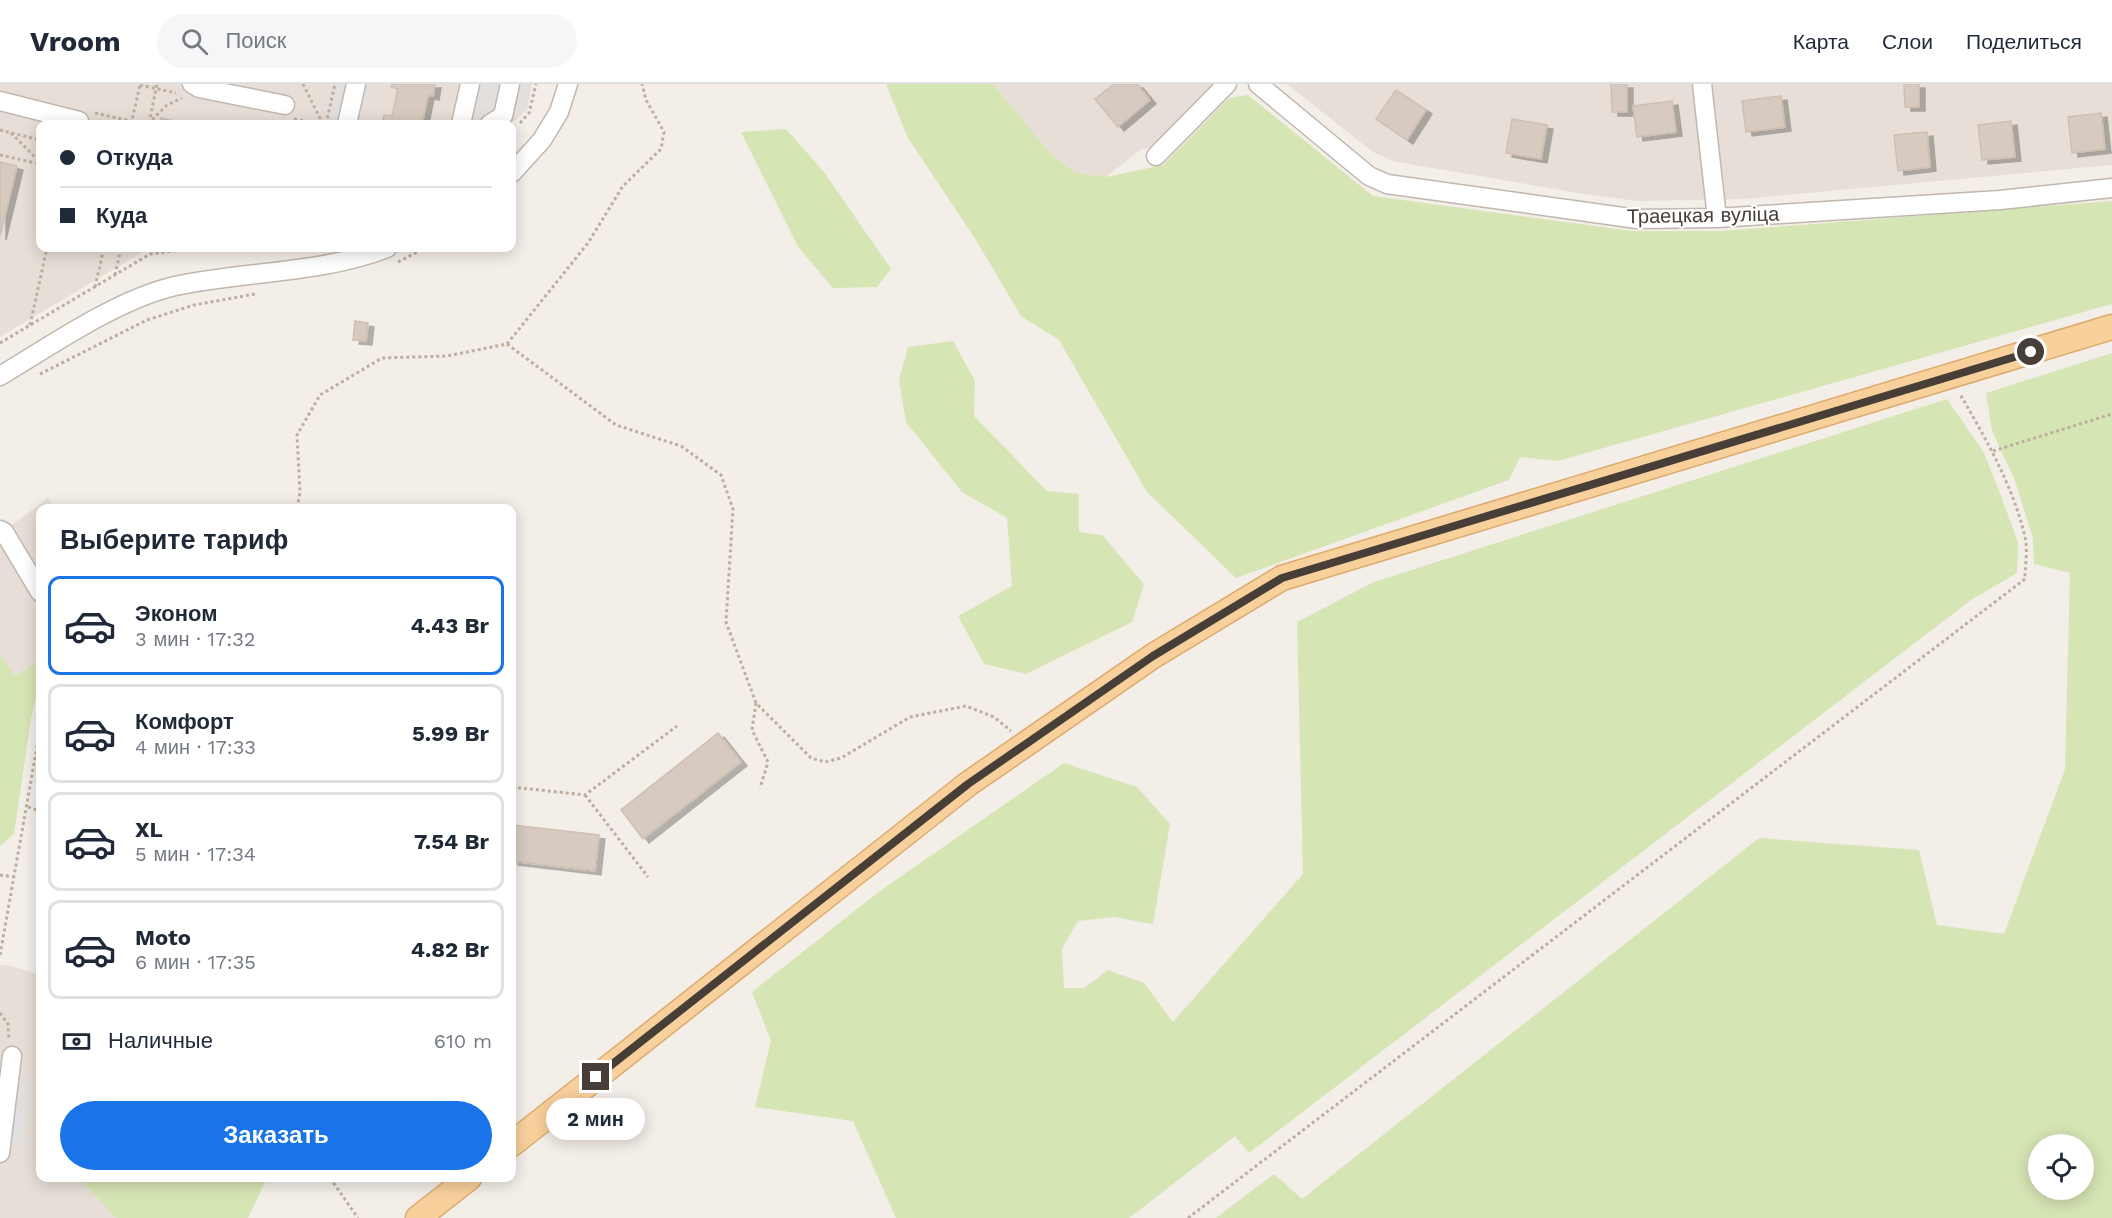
<!DOCTYPE html>
<html lang="ru">
<meta charset="utf-8">
<style>
body{margin:0;font-family:"Work Sans",sans-serif;background:#f6f6f7;color:#1f2937;height:100vh;display:flex;flex-direction:column;font-size:22px;white-space:nowrap}
*{box-sizing:border-box;margin:0}
p{font-size:20px;color:#747a83}
.icon{flex:none;width:33px;height:33px;fill:none;stroke:currentColor;stroke-width:2;stroke-linecap:round;stroke-linejoin:round}
.map{position:relative;flex:1;overflow:hidden}
.panel{position:absolute;left:36px;top:420px;width:480px;height:678px;display:flex;flex-direction:column;background:#fff;border-radius:12px;box-shadow:0 3px 15px #0003}
.panel>*{flex:none}
.guide{position:absolute;left:36px;top:36px;width:480px;height:132px;border-radius:12px;box-shadow:0 3px 15px #0003;display:grid;align-content:center;height:132px;padding:0 24px;background:#fff}
.buttons{position:absolute;left:2028px;top:1050px;display:grid;gap:12px}
.buttons a{display:grid;place-items:center;width:66px;height:66px;border-radius:50%;background:#fff;box-shadow:0 3px 15px #0003;font-size:30px}
.end{position:absolute;width:27px;height:27px;margin:-14px;border:8px solid #463e37;background:#fff;box-shadow:0 0 0 3px #fff}
.from{border-radius:50%}
.bubble{position:absolute;height:42px;border-radius:21px;background:#fff;box-shadow:0 3px 15px #0003;font-size:20px;font-weight:700;line-height:42px;text-align:center}
.guide b{display:flex;align-items:center;gap:21px;height:57px;font-size:22px}
.guide b+b{border-top:2px solid #e0e1e3}
.guide i{width:15px;height:15px;background:#1f2937}
ul{padding:0;list-style:none}
li{display:flex;align-items:center;gap:18px;height:99px;margin:0 12px 9px;padding:0 12px;border:3px solid #e0e1e3;border-radius:12px}
li div{flex:1}
li b{display:block;font-size:22px}
li em{font-style:normal;font-weight:700}
li.on{border-color:#1a73e8}
li>.icon{width:54px;height:54px;stroke-width:1.5}
h2{padding:0 24px;font-size:27px;line-height:72px}
.pay{display:flex;align-items:center;gap:15px;height:66px;padding:0 24px;font-size:22px}
.pay p{margin-inline-start:auto}
.primary-button{display:flex;gap:12px;margin-top:auto;padding:12px 24px}
.primary-button a{flex:1;height:69px;border-radius:36px;background:#1a73e8;color:#fff;font-size:24px;font-weight:700;line-height:69px;text-align:center}
header{display:flex;align-items:center;gap:36px;box-sizing:border-box;height:84px;padding:0 30px;background:#fff;border-bottom:2px solid #e0e1e3}
header strong{font-size:28px}
nav{display:flex;gap:33px;margin-inline-start:auto;font-size:21px}
.search{width:420px;height:54px;background:#f6f6f7;display:flex;align-items:center;gap:15px;box-sizing:border-box;padding:0 21px;border-radius:33px;color:#747a83;font-size:22px}
.map>svg:first-child{display:block}
</style>
<header>
<strong>Vroom</strong>
<div class="search"><svg class="icon" aria-label="search" viewBox="0 0 24 24"><circle cx="10" cy="10" r="6"/><path d="M15 15l6 6"/></svg>Поиск</div>
<nav><a>Карта</a><a>Слои</a><a>Поделиться</a></nav>
</header>
<div class="map">
<svg width="2112" height="1134" viewBox="0 0 2112 1134">
<defs>
<filter id="shadow"><feDropShadow dx="6" dy="4" stdDeviation="0" flood-color="#0004"/></filter>
</defs>
<rect width="100%" height="100%" fill="#f3eee8"/>
<!-- residential -->
<path fill="#e7dfd7" d="M 0,0 L 530,0 L 522,31 L 510,40 L 40,40 L 40,164 L 163,164 L 146,166 L 0,253 Z
M 993,0 L 1218,0 L 1153,62 L 1140,66 L 1106,93 L 1076,89 L 1052,71 Z
M 1287,0 L 2112,0 L 2112,81 L 1743,115 L 1638,117 L 1578,109 L 1392,77 L 1373,68 Z
M 48,414 L 55,424 L 40,424 L 40,576 L 15,592 L 0,570 L 0,450 Z
M 0,881 L 8,881 L 40,891 L 40,1094 L 79,1094 L 116,1134 L 0,1134 Z"/>
<!-- green -->
<path fill="#d6e5b4" fill-rule="evenodd" d="M 886,0 L 993,0 L 1052,71 L 1076,89 L 1106,93 L 1163,81 L 1229,14 L 1248,11 L 1373,112 L 1632,147 L 1721,147 L 2112,117 L 2112,220 L 1558,377 L 1520,373 L 1509,396 L 1236,494 L 1147,408 L 1059,256 L 1021,232 L 976,156 L 908,54 Z
M 786,45 L 824,88 L 891,185 L 877,203 L 833,204 L 798,163 L 741,48 Z
M 953,257 L 975,297 L 974,332 L 1047,407 L 1079,410 L 1079,448 L 1102,451 L 1144,500 L 1132,538 L 1026,590 L 984,580 L 958,532 L 1012,502 L 1007,434 L 962,408 L 906,338 L 899,296 L 908,263 Z
M 2112,269 L 2112,1134 L 1216,1134 L 1274,1090 L 1302,1115 L 1759,754 L 1919,766 L 1937,841 L 2004,850 L 2065,685 L 2070,489 L 2034,480 L 2033,454 L 2014,394 L 1992,347 L 1986,309 ZM 2038,1060 L 2084,1060 L 2084,1106 L 2038,1106 Z
M 1947,315 L 1983,367 L 1998,404 L 2018,458 L 2017,489 L 1971,516 L 1249,1069 L 1235,1052 L 1129,1134 L 896,1134 L 853,1037 L 755,1023 L 771,957 L 752,908 L 880,807 L 1064,679 L 1137,703 L 1170,740 L 1153,840 L 1114,833 L 1078,837 L 1062,865 L 1064,904 L 1084,904 L 1108,886 L 1144,899 L 1173,938 L 1303,790 L 1297,538 L 1374,498 Z
M 0,570 L 15,592 L 40,576 L 40,595 L 31,635 L 14,750 L 0,762 Z
M 79,1094 L 267,1094 L 248,1134 L 116,1134 Z"/>
<!-- parking -->
<path fill="#e2dfdd" d="M 336,0 L 372,0 L 363,40 L 327,40 Z
M 460,0 L 532,0 L 527,26 L 504,40 L 451,40 Z
M 1,996 L 30,999 L 24,1052 L 32,1054 L 31,1063 L 0,1059 Z"/>
<!-- building -->
<path fill="#d7cbc1" stroke="#cfbfb2" stroke-width="1.5" filter="url(#shadow)" d="M 392,0 L 435,0 L 433,12 L 428,11 L 422,40 L 382,40 L 384,31 L 392,32 L 398,5 L 391,3 Z
M 1114,0 L 1137,0 L 1150,16 L 1118,43 L 1095,15 Z
M 1611,0 L 1627,0 L 1627,28 L 1612,28 Z
M 1904,0 L 1919,0 L 1919,23 L 1905,23 Z
M 1396,6 L 1426,26 L 1407,56 L 1376,35 Z
M 1781,12 L 1785,43 L 1746,48 L 1742,17 Z
M 1672,17 L 1676,48 L 1637,53 L 1633,22 Z
M 2101,29 L 2105,65 L 2072,69 L 2068,33 Z
M 161,34 L 188,40 L 159,40 Z
M 1512,35 L 1547,41 L 1541,75 L 1506,69 Z
M 2011,37 L 2015,73 L 1982,76 L 1978,41 Z
M 1927,48 L 1930,83 L 1898,87 L 1894,51 Z
M 0,78 L 17,82 L 0,152 Z
M 355,237 L 368,239 L 366,257 L 353,256 Z
M 718,649 L 741,678 L 643,755 L 621,726 Z
M 512,741 L 599,751 L 595,787 L 512,777 Z"/>
<g fill="none" stroke-linecap="round" stroke-linejoin="round">
<!-- minor casing -->
<g stroke="#c1b7ae" stroke-width="21">
<path id="minor" d="M 192,0 L 199,4 L 285,21
M 1258,0 L 1369,92 L 1387,100 L 1637,135 L 1717,134 L 2000,116 L 2112,104
M 1702,0 L 1717,134
M 0,17 L 79,37
M 347,40 L 356,0
M 461,40 L 470,0
M 490,40 L 503,32 L 510,0
M 1156,72 L 1227,0
M 512,89 L 542,56 L 559,28 L 568,0
M 0,292 C 52,261 116,216 175,202 C 245,187 320,190 387,164
M 0,446 L 4,448 L 40,508
M 0,1069 L 12,972"/>
</g>
<!-- major casing -->
<g stroke="#ddaa6d" stroke-width="27">
<path id="major" d="M 512,1060 L 968,700 L 1153,572 L 1282,494 L 2112,243
M 418,1134 L 469,1094"/>
</g>
<!-- path -->
<path stroke="#bfae9e" stroke-width="3" stroke-dasharray="3 3" stroke-linecap="butt" d="M 303,0 L 323,40
M 140,1 L 176,9
M 95,29 L 144,40
M 294,35 L 319,40
M 149,39 L 157,0
M 520,39 L 529,29 L 536,0
M 131,40 L 140,1
M 148,40 L 167,21 L 182,14
M 326,40 L 335,0
M 0,46 L 40,56
M 11,49 L 40,78
M 0,71 L 40,80
M 398,178 L 425,164
M 115,191 L 121,164
M 95,203 L 104,164
M 30,241 L 47,164
M 0,259 L 150,170 L 196,164
M 507,260 L 616,341 L 681,362 L 721,391 L 733,425 L 726,538 L 756,619 L 811,674 L 825,678 L 841,674 L 910,633 L 966,622 L 994,633 L 1011,647
M 40,290 L 147,236 L 194,221 L 255,210
M 1993,367 L 2112,330
M 297,424 L 300,409 L 297,351 L 320,311 L 382,274 L 447,272 L 507,260 L 588,159 L 623,102 L 661,65 L 664,48 L 646,16 L 642,0
M 756,619 L 752,646 L 768,678 L 760,704
M 512,703 L 585,711 L 677,642
M 585,711 L 648,793
M 28,723 L 40,727
M 0,791 L 15,793
M 0,871 L 40,646
M 0,929 L 8,940 L 9,955
M 330,1094 L 358,1134
M 1188,1134 L 2025,495 C 2025,482 2028,466 2025,453 C 2013,402 1986,355 1960,310"/>
<!-- minor -->
<use href="#minor" stroke="#fff" stroke-width="18"/>
<!-- major -->
<use href="#major" stroke="#f8d09c" stroke-width="24"/>
</g>
<g fill="none" stroke-linecap="round" stroke-linejoin="round">
<!-- route -->
<path stroke="#463e37" stroke-width="8" d="M 596,993 L 968,700 L 1153,572 L 1282,494 L 2031,268"/>
</g>
<g text-anchor="middle" stroke-width="4.5" stroke-linejoin="round" paint-order="stroke">
<!-- street labels -->
<g font-size="20" fill="#463e37" stroke="#fff">
<text transform="translate(1703 131) rotate(-1)" y="7">Траецкая вуліца</text>
</g>
</g>
</svg>
<div class="buttons">
<a><svg class="icon" aria-label="locate" viewBox="0 0 24 24"><circle cx="12" cy="12" r="6"/><path d="M12 2v4M12 18v4M2 12h4M18 12h4"/></svg></a>
</div>
<i class="end from" style="left:2031px;top:268px"></i>
<i class="end" style="left:596px;top:993px"></i>
<div class="bubble" style="left:546px;top:1014px;width:99px">2 мин</div>
<div class="guide">
<b><i class="from"></i>Откуда</b>
<b><i></i>Куда</b>
</div>
<section class="panel">
<h2>Выберите тариф</h2>
<ul>
<li class="on"><svg class="icon" aria-label="car" viewBox="0 0 24 24"><path d="M5 17H2v-5l4-1 3-4h7l3 4 3 1v5h-3M9 17h6M6 11h13"/><circle cx="7" cy="17" r="2"/><circle cx="17" cy="17" r="2"/></svg><div><b>Эконом</b><p>3 мин · 17:32</p></div><em>4.43 Br</em></li>
<li><svg class="icon" aria-label="car" viewBox="0 0 24 24"><path d="M5 17H2v-5l4-1 3-4h7l3 4 3 1v5h-3M9 17h6M6 11h13"/><circle cx="7" cy="17" r="2"/><circle cx="17" cy="17" r="2"/></svg><div><b>Комфорт</b><p>4 мин · 17:33</p></div><em>5.99 Br</em></li>
<li><svg class="icon" aria-label="car" viewBox="0 0 24 24"><path d="M5 17H2v-5l4-1 3-4h7l3 4 3 1v5h-3M9 17h6M6 11h13"/><circle cx="7" cy="17" r="2"/><circle cx="17" cy="17" r="2"/></svg><div><b>XL</b><p>5 мин · 17:34</p></div><em>7.54 Br</em></li>
<li><svg class="icon" aria-label="car" viewBox="0 0 24 24"><path d="M5 17H2v-5l4-1 3-4h7l3 4 3 1v5h-3M9 17h6M6 11h13"/><circle cx="7" cy="17" r="2"/><circle cx="17" cy="17" r="2"/></svg><div><b>Moto</b><p>6 мин · 17:35</p></div><em>4.82 Br</em></li>
</ul>
<div class="pay"><svg class="icon" aria-label="cash" viewBox="0 0 24 24"><path d="M3 7h18v10H3z"/><circle cx="12" cy="12" r="2"/></svg>Наличные<p>610 m</p></div>
<div class="primary-button"><a>Заказать</a></div>
</section>
</div>
